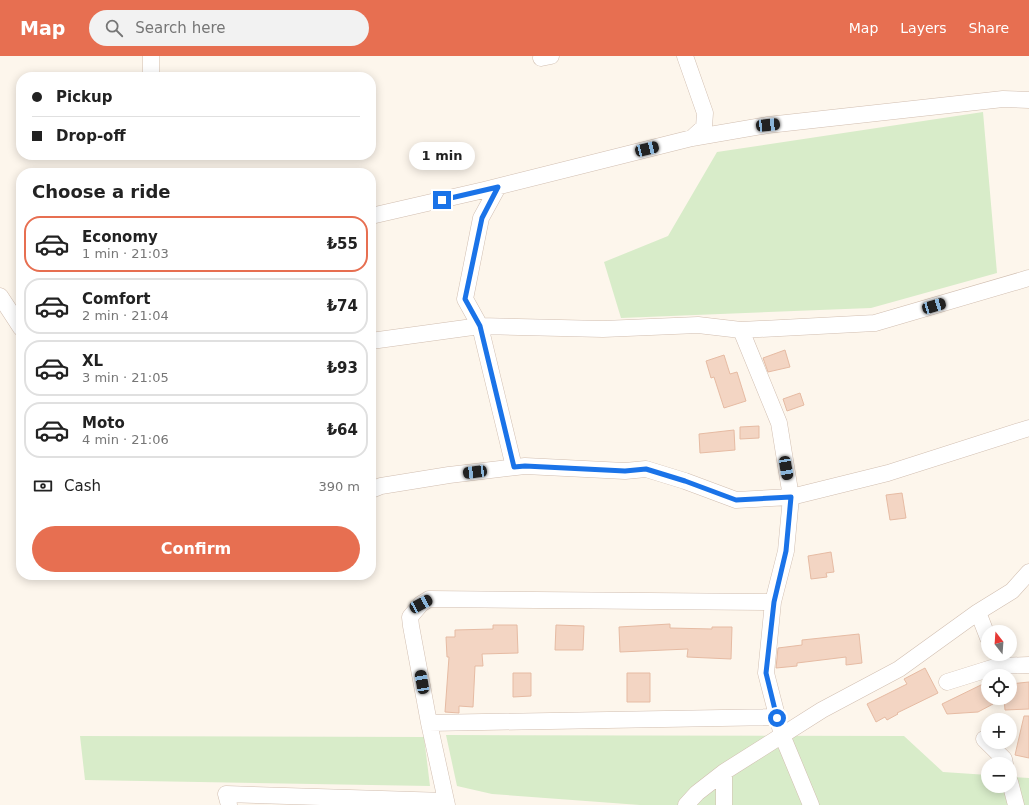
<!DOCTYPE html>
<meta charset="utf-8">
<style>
body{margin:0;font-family:"DejaVu Sans",sans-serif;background:#f2f2f2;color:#222;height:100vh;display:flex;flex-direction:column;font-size:15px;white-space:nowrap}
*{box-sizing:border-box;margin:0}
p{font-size:13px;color:#767676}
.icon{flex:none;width:22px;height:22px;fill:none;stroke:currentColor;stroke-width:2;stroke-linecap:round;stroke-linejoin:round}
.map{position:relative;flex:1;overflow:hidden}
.side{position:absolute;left:16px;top:112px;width:360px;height:412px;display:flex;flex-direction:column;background:#fff;border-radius:16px;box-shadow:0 2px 10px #0003}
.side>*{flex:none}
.banner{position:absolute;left:16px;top:16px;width:360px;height:88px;border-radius:16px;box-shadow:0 2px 10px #0003;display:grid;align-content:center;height:88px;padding:0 16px;background:#fff}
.needle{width:26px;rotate:343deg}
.controls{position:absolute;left:981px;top:569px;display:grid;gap:8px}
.controls a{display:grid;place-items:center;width:36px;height:36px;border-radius:50%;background:#fff;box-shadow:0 2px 10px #0003;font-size:20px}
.end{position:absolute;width:18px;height:18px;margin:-9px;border:5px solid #1a73e8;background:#fff;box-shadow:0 0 0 2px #fff}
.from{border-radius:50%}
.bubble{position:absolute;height:28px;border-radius:14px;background:#fff;box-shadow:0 2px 10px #0003;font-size:13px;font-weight:600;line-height:28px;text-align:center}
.car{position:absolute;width:12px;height:24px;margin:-12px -6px;border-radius:5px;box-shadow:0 0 3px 1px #0007;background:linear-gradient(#222 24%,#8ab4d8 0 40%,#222 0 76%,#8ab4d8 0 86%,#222 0)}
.banner b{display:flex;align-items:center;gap:14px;height:38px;font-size:15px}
.banner b+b{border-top:1px solid #e0e0e0}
.banner i{width:10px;height:10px;background:#222}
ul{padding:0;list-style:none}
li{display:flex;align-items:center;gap:12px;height:56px;margin:0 8px 6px;padding:0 8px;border:2px solid #e0e0e0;border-radius:16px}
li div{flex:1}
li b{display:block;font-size:15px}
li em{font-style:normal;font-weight:600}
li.current{border-color:#e76f51}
li>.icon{width:36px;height:36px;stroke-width:1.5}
h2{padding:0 16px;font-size:18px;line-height:48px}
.pay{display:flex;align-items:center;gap:10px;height:44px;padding:0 16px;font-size:15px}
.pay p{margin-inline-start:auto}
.button{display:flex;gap:8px;margin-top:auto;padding:8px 16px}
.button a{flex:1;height:46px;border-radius:24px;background:#e76f51;color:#fff;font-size:16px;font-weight:600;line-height:46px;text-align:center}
header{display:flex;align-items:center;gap:24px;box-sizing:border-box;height:56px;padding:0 20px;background:#e76f51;color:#fff}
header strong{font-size:19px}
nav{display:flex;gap:22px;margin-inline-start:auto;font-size:14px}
.search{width:280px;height:36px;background:#f2f2f2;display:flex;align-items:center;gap:10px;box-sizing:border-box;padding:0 14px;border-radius:22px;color:#767676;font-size:15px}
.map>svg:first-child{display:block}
</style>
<header>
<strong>Map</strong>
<div class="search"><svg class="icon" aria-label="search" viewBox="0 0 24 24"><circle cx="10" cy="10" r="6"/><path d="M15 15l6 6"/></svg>Search here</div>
<nav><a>Map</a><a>Layers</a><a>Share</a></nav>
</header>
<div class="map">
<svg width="1029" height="749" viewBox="0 0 1029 749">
<rect width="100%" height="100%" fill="#fdf6ec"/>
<!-- green -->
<path fill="#d8ecc9" d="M 983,56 L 997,217 L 871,252 L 621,262 L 604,206 L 668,180 L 717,96 Z
M 446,679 L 904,680 L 943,716 L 988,719 L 988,730 L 1010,730 L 1010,721 L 1029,722 L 1029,749 L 640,749 L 492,738 L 457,730 Z
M 80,680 L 424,681 L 430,730 L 85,724 Z"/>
<!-- building -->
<path fill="#f3d5c3" stroke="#e6bba3" d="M 785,294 L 790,311 L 768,316 L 763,302 Z
M 724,299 L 730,318 L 737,316 L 746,345 L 724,352 L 714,321 L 711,322 L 706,305 Z
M 800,337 L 804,349 L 787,355 L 783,343 Z
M 759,370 L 759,382 L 740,383 L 740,371 Z
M 734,374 L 735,394 L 700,397 L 699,378 Z
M 902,437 L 906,462 L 890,464 L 886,439 Z
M 831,496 L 834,516 L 826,517 L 827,521 L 811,523 L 808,500 Z
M 670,568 L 670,572 L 712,573 L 712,571 L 732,571 L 731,603 L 687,601 L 688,593 L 620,596 L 619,571 Z
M 493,569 L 517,569 L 518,597 L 482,598 L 483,610 L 475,610 L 473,651 L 459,650 L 459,657 L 445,656 L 449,601 L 447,601 L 446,581 L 455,581 L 455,574 L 493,573 Z
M 556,569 L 584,570 L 583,594 L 555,594 Z
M 859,578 L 862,607 L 846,609 L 846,601 L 797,607 L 797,610 L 776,612 L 778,592 L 802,589 L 802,584 Z
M 925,612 L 938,637 L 897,657 L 898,658 L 887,664 L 885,661 L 876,666 L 867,648 L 907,628 L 904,623 Z
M 513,617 L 531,617 L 531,640 L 513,641 Z
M 627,617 L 650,617 L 650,646 L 627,646 Z
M 1029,626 L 1029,653 L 1005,654 L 1004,642 L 1010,642 L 1010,628 Z
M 983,628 L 988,637 L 988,642 L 990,642 L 993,648 L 978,656 L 947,658 L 942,648 Z
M 1024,660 L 1029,660 L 1029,702 L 1015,699 Z"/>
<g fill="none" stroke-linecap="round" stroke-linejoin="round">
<!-- minor casing -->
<g stroke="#d1beb0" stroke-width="17">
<path id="minor" d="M 151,0 L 151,21
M 685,0 L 705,57 L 704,71 L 692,82
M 541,2 L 551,0
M 498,131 L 481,162 L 465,243 L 480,270 L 514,411
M 371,160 L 484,134 L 692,82 L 768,69 L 1003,43 L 1029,44
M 0,240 L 21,272
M 741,274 L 779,367 L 791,441 L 786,495 L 773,546 L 766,617 L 782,679 L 811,749
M 371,285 L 480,270 L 603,273 L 698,269 L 741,274 L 875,267 L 1029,222
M 371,434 L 381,430 L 449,419 L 525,410 L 625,415 L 646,413 L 685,425 L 736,444 L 791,441 L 888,417 L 1029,372
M 978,556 L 988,582
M 947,626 L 998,610 L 1029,609
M 429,667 L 777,661
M 984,683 L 1004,703 L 1005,708
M 1010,726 L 1016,749
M 229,749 L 226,738 L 446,745
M 447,749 L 429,667 L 411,570 L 410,561 L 421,548 L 429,543 L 773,546
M 686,749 L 697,737 L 724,716 L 822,654 L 899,613 L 978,556 L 1012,535 L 1029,516
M 724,749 L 724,716"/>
</g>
<!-- minor -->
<use href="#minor" stroke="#fff" stroke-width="16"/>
</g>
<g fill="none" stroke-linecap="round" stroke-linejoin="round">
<!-- route -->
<path stroke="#1a73e8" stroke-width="5" d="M 442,144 L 498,131 L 482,162 L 465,243 L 480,270 L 514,411 L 525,410 L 625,415 L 646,413 L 685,425 L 736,444 L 791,441 L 786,495 L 774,546 L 766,617 L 777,662"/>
</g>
</svg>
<div class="controls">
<a><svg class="needle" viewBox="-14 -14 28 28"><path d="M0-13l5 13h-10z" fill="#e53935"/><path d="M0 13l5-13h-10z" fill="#767676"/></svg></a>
<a><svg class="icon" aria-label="locate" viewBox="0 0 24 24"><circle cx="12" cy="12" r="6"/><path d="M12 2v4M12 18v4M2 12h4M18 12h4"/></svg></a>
<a>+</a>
<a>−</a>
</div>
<i class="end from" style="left:777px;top:662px"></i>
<i class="end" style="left:442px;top:144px"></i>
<div class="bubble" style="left:409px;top:86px;width:66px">1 min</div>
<i class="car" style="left:768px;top:69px;rotate:84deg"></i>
<i class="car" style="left:647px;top:93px;rotate:76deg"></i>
<i class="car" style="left:934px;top:250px;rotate:74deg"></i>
<i class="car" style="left:786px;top:412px;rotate:170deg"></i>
<i class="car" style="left:475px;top:416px;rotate:263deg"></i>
<i class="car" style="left:421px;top:548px;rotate:62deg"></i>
<i class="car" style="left:422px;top:626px;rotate:350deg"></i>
<div class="banner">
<b><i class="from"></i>Pickup</b>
<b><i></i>Drop-off</b>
</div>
<section class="side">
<h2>Choose a ride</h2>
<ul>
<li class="current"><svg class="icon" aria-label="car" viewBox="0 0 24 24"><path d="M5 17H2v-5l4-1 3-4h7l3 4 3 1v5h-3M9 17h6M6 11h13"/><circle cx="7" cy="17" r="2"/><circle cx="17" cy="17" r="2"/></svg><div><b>Economy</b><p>1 min · 21:03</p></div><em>₺55</em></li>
<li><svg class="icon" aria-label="car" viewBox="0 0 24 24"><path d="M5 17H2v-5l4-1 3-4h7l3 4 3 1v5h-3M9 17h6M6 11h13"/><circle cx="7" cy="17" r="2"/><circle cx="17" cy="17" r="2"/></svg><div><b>Comfort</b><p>2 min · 21:04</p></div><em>₺74</em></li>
<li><svg class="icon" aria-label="car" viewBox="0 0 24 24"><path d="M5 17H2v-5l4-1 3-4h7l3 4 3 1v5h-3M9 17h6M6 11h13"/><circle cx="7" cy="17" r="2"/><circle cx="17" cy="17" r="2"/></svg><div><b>XL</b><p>3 min · 21:05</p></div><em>₺93</em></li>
<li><svg class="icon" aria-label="car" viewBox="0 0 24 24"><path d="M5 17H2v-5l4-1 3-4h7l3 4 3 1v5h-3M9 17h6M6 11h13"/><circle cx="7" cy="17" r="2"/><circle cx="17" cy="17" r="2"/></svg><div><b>Moto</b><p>4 min · 21:06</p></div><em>₺64</em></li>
</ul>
<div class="pay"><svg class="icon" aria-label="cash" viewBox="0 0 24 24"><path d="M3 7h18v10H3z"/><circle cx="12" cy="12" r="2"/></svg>Cash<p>390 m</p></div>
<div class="button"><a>Confirm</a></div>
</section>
</div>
